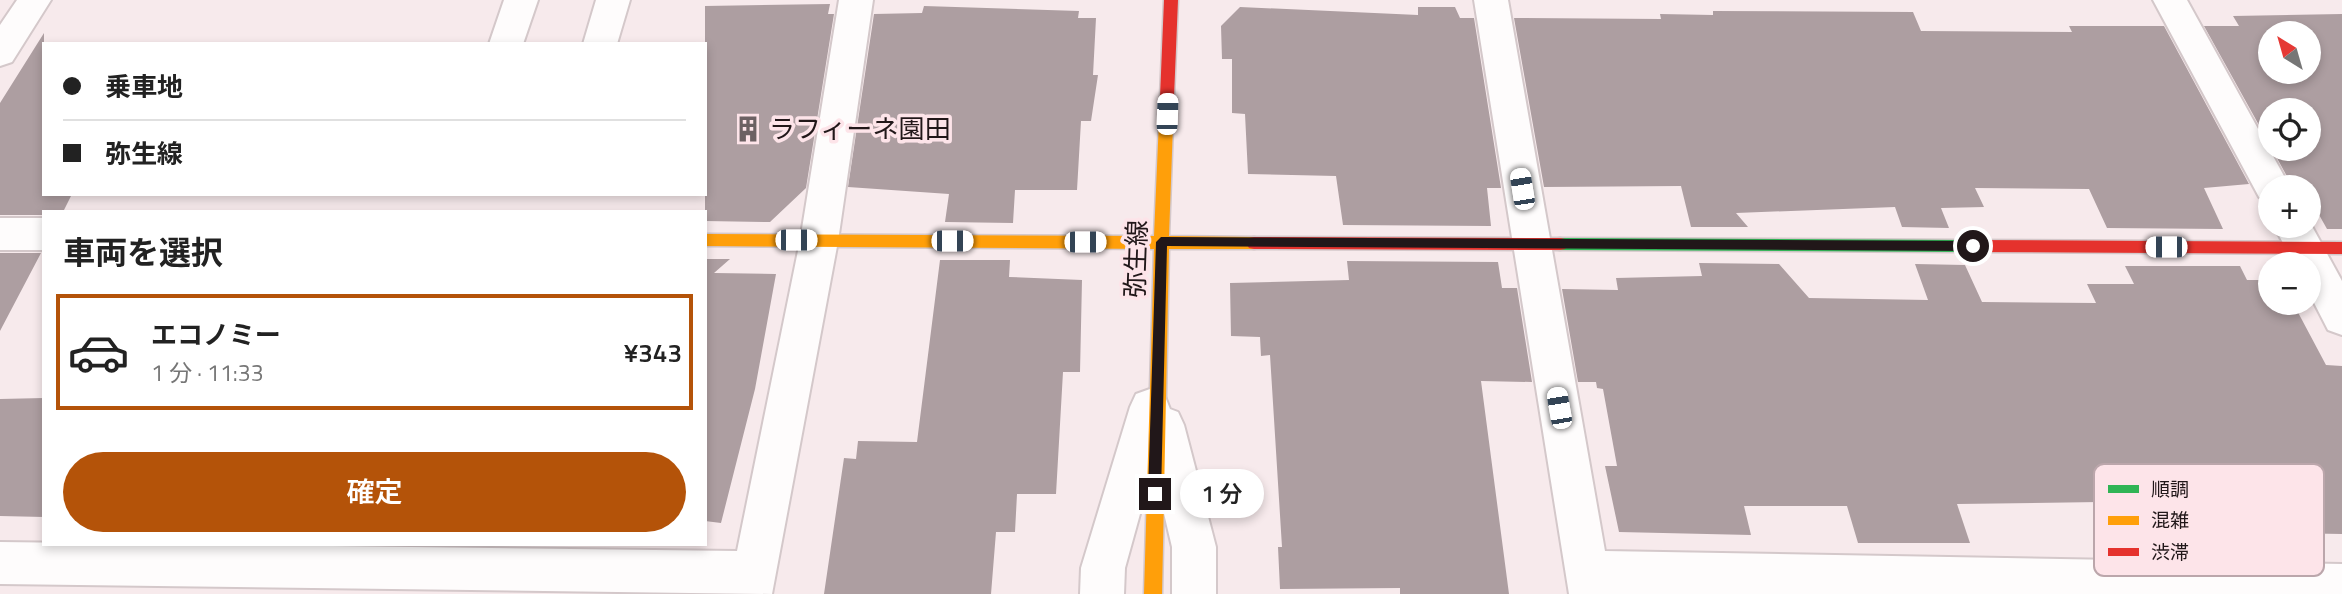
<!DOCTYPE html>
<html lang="ja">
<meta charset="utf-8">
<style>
body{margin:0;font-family:"Titillium Web","Noto Sans JP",sans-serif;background:#f2f2f2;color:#222;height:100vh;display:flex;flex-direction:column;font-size:26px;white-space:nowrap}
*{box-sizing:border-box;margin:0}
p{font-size:23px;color:#767676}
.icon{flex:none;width:38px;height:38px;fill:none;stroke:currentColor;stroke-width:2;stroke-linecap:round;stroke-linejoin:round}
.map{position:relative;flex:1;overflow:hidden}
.panel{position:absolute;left:42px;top:210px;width:665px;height:336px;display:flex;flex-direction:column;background:#fff;border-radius:0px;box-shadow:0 4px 10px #0003}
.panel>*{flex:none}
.hud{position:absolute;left:42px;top:42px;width:665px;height:154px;border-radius:0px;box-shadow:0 4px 10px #0003;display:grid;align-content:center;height:154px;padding:0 21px;background:#fff}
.needle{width:46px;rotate:323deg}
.fabs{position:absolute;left:2258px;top:21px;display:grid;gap:14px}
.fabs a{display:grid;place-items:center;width:63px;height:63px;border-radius:50%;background:#fff;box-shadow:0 4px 10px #0003;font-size:35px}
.end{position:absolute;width:32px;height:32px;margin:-16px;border:9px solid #211719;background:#fff;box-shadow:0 0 0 4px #fff}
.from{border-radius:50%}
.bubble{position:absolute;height:49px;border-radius:24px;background:#fff;box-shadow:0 4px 10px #0003;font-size:23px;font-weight:600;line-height:49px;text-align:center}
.car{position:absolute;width:21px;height:42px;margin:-21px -10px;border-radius:9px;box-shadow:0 0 5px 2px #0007;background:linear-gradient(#fff 24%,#345 0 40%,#fff 0 76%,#345 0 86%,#fff 0)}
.hud b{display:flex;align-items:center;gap:24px;height:66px;font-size:26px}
.hud b+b{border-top:2px solid #e0e0e0}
.hud i{width:18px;height:18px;background:#222}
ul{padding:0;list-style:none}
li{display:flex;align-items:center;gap:21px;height:116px;margin:0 14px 10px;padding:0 7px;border:4px solid #e0e0e0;border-radius:0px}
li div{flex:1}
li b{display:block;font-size:26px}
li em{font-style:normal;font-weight:600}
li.on{border-color:#b45309}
li>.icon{width:63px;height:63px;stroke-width:1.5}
h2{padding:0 21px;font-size:32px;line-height:84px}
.action{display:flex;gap:14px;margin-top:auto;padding:14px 21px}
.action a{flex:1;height:80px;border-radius:42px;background:#b45309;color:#fff;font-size:28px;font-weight:600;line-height:80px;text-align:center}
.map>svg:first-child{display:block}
</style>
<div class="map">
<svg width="2342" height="594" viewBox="0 0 2342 594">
<rect width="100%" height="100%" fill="#f7eaec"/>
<!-- building -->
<path fill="#ad9ea1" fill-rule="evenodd" d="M 830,4 L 828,14 L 834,14 L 806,188 L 770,222 L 705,221 L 705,6 Z
M 924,6 L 1079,11 L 1078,18 L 1096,18 L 1093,75 L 1098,75 L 1091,121 L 1081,121 L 1077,190 L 1015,190 L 1013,223 L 945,222 L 949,194 L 848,187 L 874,14 L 922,13 Z
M 1240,7 L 1418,15 L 1418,7 L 1455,7 L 1460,18 L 1474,18 L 1501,188 L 1487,188 L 1491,226 L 1343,225 L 1336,176 L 1248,174 L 1245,114 L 1232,113 L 1232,59 L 1222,59 L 1221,26 Z
M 1713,11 L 1913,12 L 1921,31 L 2072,32 L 2069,26 L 2164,26 L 2249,184 L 2204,188 L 2223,229 L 2107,228 L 2089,189 L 1975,188 L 1984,207 L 1941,208 L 1949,228 L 1902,227 L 1895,207 L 1736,213 L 1748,227 L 1691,227 L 1681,186 L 1544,187 L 1514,18 L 1661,19 L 1660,14 L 1713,15 Z
M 2342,14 L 2342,229 L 2327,229 L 2308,195 L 2308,187 L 2304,187 L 2300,181 L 2290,182 L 2272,149 L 2308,149 L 2308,110 L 2270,110 L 2270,145 L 2204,26 L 2239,26 L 2233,16 ZM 2270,33 L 2308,33 L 2308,72 L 2270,72 Z
M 44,33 L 44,194 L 72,194 L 63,212 L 44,212 L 44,215 L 0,215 L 0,103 Z
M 0,253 L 41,253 L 0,331 Z
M 705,259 L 730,259 L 714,273 L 776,274 L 755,389 L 721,523 L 705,521 Z
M 940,260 L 1010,260 L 1009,277 L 1082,280 L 1080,372 L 1063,372 L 1056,494 L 1017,494 L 1015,532 L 996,532 L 991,594 L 824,594 L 844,458 L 856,459 L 858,441 L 917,442 Z
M 1347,261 L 1498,262 L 1502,288 L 1517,288 L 1532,382 L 1481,381 L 1509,594 L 1400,594 L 1400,588 L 1280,589 L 1278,547 L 1282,547 L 1270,355 L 1261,356 L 1260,337 L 1231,336 L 1230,283 L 1349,280 Z
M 1699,263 L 1779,264 L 1809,298 L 1928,300 L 1915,264 L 1965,265 L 1982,302 L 2096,303 L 2087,284 L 2134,284 L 2125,266 L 2240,266 L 2247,280 L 2270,280 L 2270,303 L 2293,303 L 2326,365 L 2342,366 L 2342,534 L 2285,533 L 2276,516 L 2222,516 L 2217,506 L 2101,505 L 2100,502 L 1957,504 L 1970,543 L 1858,543 L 1847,506 L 1744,506 L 1751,535 L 1619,532 L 1605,466 L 1617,466 L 1603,389 L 1597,388 L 1596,382 L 1578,382 L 1562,289 L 1618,290 L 1616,278 L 1702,276 Z
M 44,398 L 44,517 L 0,516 L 0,399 Z"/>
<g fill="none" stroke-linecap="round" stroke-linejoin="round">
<!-- street casing -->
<g stroke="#d4c8ca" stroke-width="4">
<path id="street" d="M 17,0 L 51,0 L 12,62 L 0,66 L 0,25 Z
M 504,0 L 538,0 L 523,44 L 489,44 Z
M 596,0 L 630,0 L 617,44 L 583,44 Z
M 839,0 L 873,0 L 838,241 L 772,594 L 0,584 L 0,542 L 737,551 L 800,241 Z
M 1474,0 L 1508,0 L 1605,551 L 2342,564 L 2342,594 L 1569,594 Z
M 2153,0 L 2187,0 L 2290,187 L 2270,187 L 2270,201 L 2259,197 Z
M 0,218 L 44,218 L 44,250 L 0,250 Z
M 2308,219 L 2342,281 L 2342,335 L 2328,330 L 2308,291 L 2308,264 L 2294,264 L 2274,226 L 2308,226 Z
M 1150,389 L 1164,394 L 1170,409 L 1178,412 L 1184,425 L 1216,547 L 1216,594 L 1172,594 L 1172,547 L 1153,467 L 1125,568 L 1124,594 L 1080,594 L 1081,568 L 1130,407 L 1136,394 Z"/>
</g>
<!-- fast casing -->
<g stroke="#d4c8ca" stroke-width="3">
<path id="fast" d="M 1560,238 L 1963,240 L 1968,241 L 1971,246 L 1968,251 L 1963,252 L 1560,250 L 1555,249 L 1552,244 L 1555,239 Z"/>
</g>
<!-- slow casing -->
<g stroke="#d4c8ca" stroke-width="3">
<path id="slow" d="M 1167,91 L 1174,97 L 1169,236 L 1254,237 L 1259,238 L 1262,243 L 1259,248 L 1254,249 L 1169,249 L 1162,594 L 1144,594 L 1154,249 L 705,246 L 705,234 L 1154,236 L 1160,97 Z"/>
</g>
<!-- jam casing -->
<g stroke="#d4c8ca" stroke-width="3">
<path id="jam" d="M 1164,0 L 1178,0 L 1174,97 L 1167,103 L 1160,97 Z
M 1254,237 L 1560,238 L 1565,239 L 1568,244 L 1565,249 L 1560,250 L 1254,249 L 1249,248 L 1246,243 L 1249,238 Z
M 1963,240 L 2342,242 L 2342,254 L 1963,252 L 1958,251 L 1955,246 L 1958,241 Z"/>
</g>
<!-- street -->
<use href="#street" fill="#fefcfc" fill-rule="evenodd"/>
<!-- fast -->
<use href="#fast" fill="#30b455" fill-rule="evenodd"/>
<!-- slow -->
<use href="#slow" fill="#ff9f0a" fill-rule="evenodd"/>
<!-- jam -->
<use href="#jam" fill="#e5322d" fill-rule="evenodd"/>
</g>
<!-- route -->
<path fill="#211719" d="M 1161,237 L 1973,241 L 1978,246 L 1973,251 L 1167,246 L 1161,494 L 1155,499 L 1148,494 L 1156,242 Z"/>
<!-- icons -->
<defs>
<g id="building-bare" transform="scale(2.1)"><path d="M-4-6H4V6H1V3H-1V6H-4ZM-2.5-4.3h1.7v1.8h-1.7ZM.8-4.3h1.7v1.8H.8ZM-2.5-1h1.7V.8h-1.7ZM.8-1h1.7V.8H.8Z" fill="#6c6163" stroke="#fde4e9" stroke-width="2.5" paint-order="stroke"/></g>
</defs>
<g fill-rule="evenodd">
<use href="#building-bare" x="748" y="129"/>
</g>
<g text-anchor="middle" stroke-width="7" stroke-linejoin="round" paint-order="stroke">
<!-- poi labels -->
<g font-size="26" fill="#211719" stroke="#fde4e9" text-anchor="start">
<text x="769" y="138">ラフィーネ園田</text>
</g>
<!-- street labels -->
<g font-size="26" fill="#211719" stroke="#fde4e9">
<text transform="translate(1136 259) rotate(-88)" y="9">弥生線</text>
</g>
</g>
<!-- legend -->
<rect x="2094" y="464" width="230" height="112" rx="10" fill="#fde4e9" stroke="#bba6ab" stroke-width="2"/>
<rect x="2108" y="485" width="31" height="8" fill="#30b455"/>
<rect x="2108" y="516" width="31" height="9" fill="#ff9f0a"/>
<rect x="2108" y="548" width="31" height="8" fill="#e5322d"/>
<g font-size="19" fill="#211719">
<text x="2151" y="496">順調</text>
<text x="2151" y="527">混雑</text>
<text x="2151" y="559">渋滞</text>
</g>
</svg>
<div class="fabs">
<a><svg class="needle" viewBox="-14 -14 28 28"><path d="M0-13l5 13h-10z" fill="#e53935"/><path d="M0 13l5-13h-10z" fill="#767676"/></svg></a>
<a><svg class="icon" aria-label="locate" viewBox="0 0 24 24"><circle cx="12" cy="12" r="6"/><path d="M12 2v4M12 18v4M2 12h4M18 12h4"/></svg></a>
<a>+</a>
<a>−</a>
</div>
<i class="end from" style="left:1973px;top:246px"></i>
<i class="end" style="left:1155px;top:494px"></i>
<div class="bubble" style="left:1180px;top:469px;width:84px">1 分</div>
<i class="car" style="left:1167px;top:114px;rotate:2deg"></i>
<i class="car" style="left:1522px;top:189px;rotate:351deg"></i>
<i class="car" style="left:796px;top:240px;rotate:90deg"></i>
<i class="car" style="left:952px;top:241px;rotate:90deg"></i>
<i class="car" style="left:1085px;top:242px;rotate:90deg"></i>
<i class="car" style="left:2166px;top:247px;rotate:270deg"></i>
<i class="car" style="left:1559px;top:408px;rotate:350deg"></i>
<div class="hud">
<b><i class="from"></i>乗車地</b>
<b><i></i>弥生線</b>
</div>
<section class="panel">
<h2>車両を選択</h2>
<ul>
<li class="on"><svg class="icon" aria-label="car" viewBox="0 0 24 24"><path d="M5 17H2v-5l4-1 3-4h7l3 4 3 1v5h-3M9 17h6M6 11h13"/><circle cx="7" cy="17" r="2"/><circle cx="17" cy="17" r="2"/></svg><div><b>エコノミー</b><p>1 分 · 11:33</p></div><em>¥343</em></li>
</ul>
<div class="action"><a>確定</a></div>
</section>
</div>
